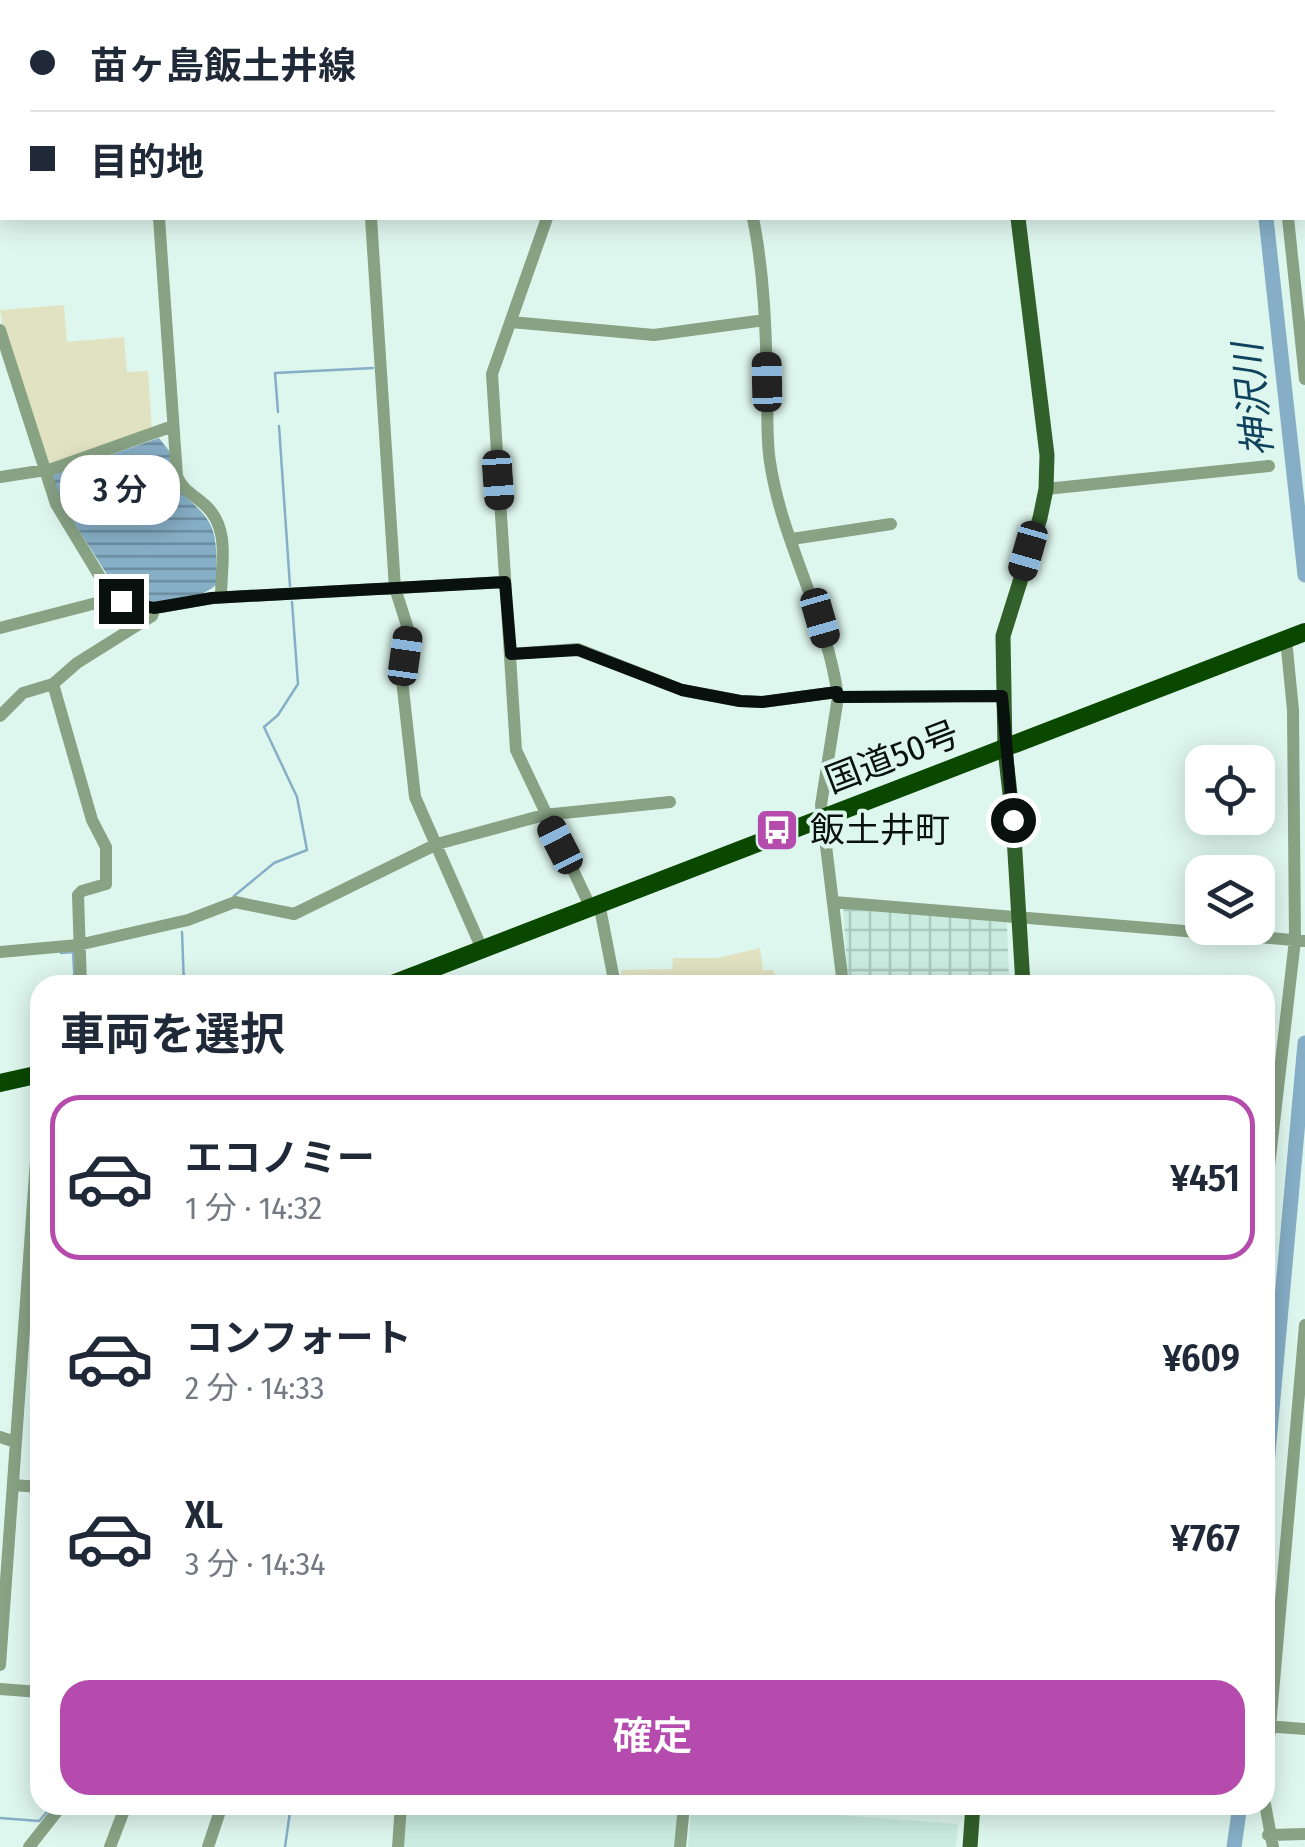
<!DOCTYPE html>
<html lang="ja">
<meta charset="utf-8">
<style>
body{margin:0;font-family:"Fira Sans Condensed","Noto Sans JP",sans-serif;background:#f2f2f3;color:#1f2937;height:100vh;display:flex;flex-direction:column;font-size:38px;white-space:nowrap}
*{box-sizing:border-box;margin:0}
p{font-size:32px;color:#747a83}
.icon{flex:none;width:55px;height:55px;fill:none;stroke:currentColor;stroke-width:2;stroke-linecap:round;stroke-linejoin:round}
.map{position:relative;flex:1;overflow:hidden}
.drawer{position:absolute;left:30px;top:975px;width:1245px;height:840px;display:flex;flex-direction:column;background:#fff;border-radius:30px;box-shadow:0 5px 25px #0003}
.drawer>*{flex:none}
.top-card{position:absolute;left:0px;top:0px;width:1305px;height:220px;box-shadow:0 5px 25px #0003;display:grid;align-content:center;height:220px;padding:0 30px;background:#fff}
.fabs{position:absolute;left:1185px;top:745px;display:grid;gap:20px}
.fabs a{display:grid;place-items:center;width:90px;height:90px;border-radius:20px;background:#fff;box-shadow:0 5px 25px #0003;font-size:50px}
.end{position:absolute;width:45px;height:45px;margin:-22px;border:12px solid #09110f;background:#fff;box-shadow:0 0 0 5px #fff}
.from{border-radius:50%}
.bubble{position:absolute;height:70px;border-radius:30px;background:#fff;box-shadow:0 5px 25px #0003;font-size:32px;font-weight:600;line-height:70px;text-align:center}
.car{position:absolute;width:30px;height:60px;margin:-30px -15px;border-radius:12px;box-shadow:0 0 8px 2px #0007;background:linear-gradient(#222 24%,#8ab4d8 0 40%,#222 0 76%,#8ab4d8 0 86%,#222 0)}
.top-card b{display:flex;align-items:center;gap:35px;height:95px;font-size:38px}
.top-card b+b{border-top:2px solid #e0e1e3}
.top-card i{width:25px;height:25px;background:#1f2937}
ul{padding:0;list-style:none}
li{display:flex;align-items:center;gap:30px;height:165px;margin:0 20px 15px;padding:0 10px;border:5px solid transparent;border-radius:30px}
li div{flex:1}
li b{display:block;font-size:38px}
li em{font-style:normal;font-weight:600}
li.on{border-color:#b44bad}
li>.icon{width:90px;height:90px;stroke-width:1.5}
h2{padding:0 30px;font-size:45px;line-height:120px}
.cta{display:flex;gap:20px;margin-top:auto;padding:20px 30px}
.cta a{flex:1;height:115px;border-radius:30px;background:#b44bad;color:#fff;font-size:40px;font-weight:600;line-height:115px;text-align:center}
.map>svg:first-child{display:block}
</style>
<div class="map">
<svg width="1305" height="1847" viewBox="0 0 1305 1847">
<defs>
<pattern id="industrial-grid" width="8" height="8" patternUnits="userSpaceOnUse" patternTransform="scale(2.5)"><rect width="8" height="8" fill="#caece0"/><path d="M0 4h8M4 0v8" fill="none" stroke="#acc9bf"/></pattern>
<pattern id="water-rules" width="6" height="5" patternUnits="userSpaceOnUse" patternTransform="scale(2.5)"><rect width="6" height="5" fill="#86aec6"/><path d="M0 2.5h6" fill="none" stroke="#6c8c9f"/></pattern>
</defs>
<rect width="100%" height="100%" fill="#def7ee"/>
<!-- built -->
<path fill="#caece0" d="M 407,1805 L 679,1805 L 676,1847 L 403,1847 Z
M 692,1805 L 838,1805 L 837,1815 L 958,1824 L 956,1847 L 688,1847 Z"/>
<!-- industrial -->
<path fill="url(#industrial-grid)" d="M 843,907 L 1007,922 L 1009,985 L 848,985 Z"/>
<!-- green -->
<path fill="#e1e2c2" d="M 64,305 L 67,342 L 124,337 L 127,372 L 148,371 L 152,431 L 55,464 L 46,464 L 6,344 L 0,310 Z
M 760,948 L 763,970 L 773,970 L 779,983 L 638,985 L 622,982 L 621,970 L 672,969 L 673,958 L 718,958 Z"/>
<!-- water -->
<path fill="url(#water-rules)" d="M 159,438 L 170,452 L 173,486 C 218,524 216,525 217,584 C 195,604 140,612 117,590 L 60,501 L 52,475 Z"/>
<g fill="none" stroke-linecap="round" stroke-linejoin="round">
<!-- stream -->
<path stroke="#86aec6" stroke-width="2.5" d="M 460,0 L 460,2
M 278,412 L 275,373 L 373,368
M 279,426 L 290,586
M 234,896 L 274,863 L 307,850 L 297,797 L 264,727 L 278,715 L 298,684 L 292,602
M 182,932 L 184,985
M 61,953 L 73,952 L 75,985
M 0,1818 L 39,1821 L 53,1805
M 285,1847 L 291,1805"/>
<!-- river -->
<path stroke="#86aec6" stroke-width="15" d="M 1242,0 L 1242,2
M 1266,218 L 1305,575
M 1265,1487 L 1305,1043
M 1234,1847 L 1240,1805"/>
<!-- minor -->
<path stroke="#88a284" stroke-width="12" d="M 146,0 L 146,2
M 356,0 L 357,2
M 568,0 L 568,2
M 1267,0 L 1267,2
M 753,2 L 753,0
M 1302,119 L 1305,119
M 0,168 L 2,167
M 159,218 L 177,476 C 182,490 194,495 205,505 C 231,528 221,566 221,597
M 371,218 L 395,588 L 409,632 L 402,680 L 415,797 L 482,949
M 547,218 L 492,374 L 516,750 L 590,906
M 753,218 C 764,272 766,330 767,385 C 768,411 766,437 770,462 C 782,543 827,615 838,697 L 821,805 L 843,985
M 1288,218 L 1305,379
M 511,322 L 654,335 L 765,320
M 0,330 L 56,504 L 114,600
M 0,477 L 52,469 L 173,426
M 1046,489 L 1269,466
M 792,539 L 891,524
M 0,628 L 108,600 L 155,608 L 212,598 L 505,582
M 511,654 L 578,649 L 682,690 L 740,701 L 762,702 L 837,692
M 53,684 L 92,820 L 106,847 L 106,884 L 82,891 L 78,895 L 81,985
M 838,697 L 1002,696
M 0,716 L 23,693 L 53,684 L 77,663 L 152,616 L 155,608
M 834,902 L 1305,941
M 599,903 L 615,985
M 0,952 L 78,945 L 188,920 L 235,902 L 294,914 L 437,844 L 544,815 L 670,802
M 1265,1201 L 1295,940 L 1293,710 L 1286,639
M 0,1437 L 15,1442
M 13,1485 L 40,1487
M 0,1665 L 40,1105
M 0,1689 L 40,1692
M 1265,1726 L 1305,1729
M 1265,1785 L 1305,1325
M 1265,1804 L 1273,1847
M 1268,1835 L 1305,1834
M 29,1847 L 62,1805
M 110,1847 L 126,1805
M 208,1847 L 222,1805
M 398,1847 L 401,1805
M 680,1847 L 684,1805"/>
<!-- major -->
<path stroke="#31602a" stroke-width="15" d="M 1012,2 L 1012,0
M 1018,218 L 1047,455 L 1046,489 L 1040,518 L 1003,636 L 1005,750 L 1013,820 L 1023,985
M 970,1847 L 973,1805"/>
<!-- highway -->
<path stroke="#0a4800" stroke-width="18" d="M 390,985 L 1305,632
M 0,1083 L 40,1074"/>
</g>
<g fill="none" stroke-linecap="round" stroke-linejoin="round">
<!-- route -->
<path stroke="#09110f" stroke-width="12" d="M 121,601 L 154,608 L 212,598 L 505,582 L 511,654 L 578,650 L 682,690 L 740,701 L 762,702 L 837,692 L 838,697 L 1002,696 L 1013,820"/>
</g>
<!-- icons -->
<defs>
<g id="bus-square" transform="scale(2.25)"><rect x="-9" y="-9" width="18" height="18" rx="4" fill="#b44bad" stroke="#def7ee"/><path d="M-5-6H5V4H4V6H2V4H-2V6H-4V4H-5ZM-3.5-4V0h7V-4ZM-3.5 1.2v1.5H-2V1.2ZM2 1.2v1.5H3.5V1.2Z" fill="#fff"/></g>
</defs>
<g fill-rule="evenodd">
<use href="#bus-square" x="777" y="830"/>
</g>
<g text-anchor="middle" stroke-width="8" stroke-linejoin="round" paint-order="stroke">
<!-- street labels -->
<g font-size="35" fill="#09110f" stroke="#def7ee">
<text transform="translate(892 757) rotate(-21)" y="12">国道50号</text>
</g>
<!-- poi labels -->
<g font-size="35" fill="#09110f" stroke="#def7ee" text-anchor="start">
<text x="810" y="842">飯土井町</text>
</g>
<!-- water labels -->
<g font-size="38" font-style="italic" fill="#0f425c" stroke="#def7ee">
<text transform="translate(1253 400) rotate(-96)" y="13">神沢川</text>
</g>
</g>
</svg>
<div class="fabs">
<a><svg class="icon" aria-label="locate" viewBox="0 0 24 24"><circle cx="12" cy="12" r="6"/><path d="M12 2v4M12 18v4M2 12h4M18 12h4"/></svg></a>
<a><svg class="icon" aria-label="layers" viewBox="0 0 24 24"><path d="M12 4l9 5-9 5-9-5zM3 14l9 5 9-5"/></svg></a>
</div>
<i class="end from" style="left:1013px;top:820px"></i>
<i class="end" style="left:121px;top:601px"></i>
<div class="bubble" style="left:60px;top:455px;width:120px">3 分</div>
<i class="car" style="left:767px;top:382px;rotate:359deg"></i>
<i class="car" style="left:498px;top:480px;rotate:176deg"></i>
<i class="car" style="left:1028px;top:551px;rotate:196deg"></i>
<i class="car" style="left:820px;top:618px;rotate:164deg"></i>
<i class="car" style="left:405px;top:656px;rotate:8deg"></i>
<i class="car" style="left:560px;top:845px;rotate:333deg"></i>
<div class="top-card">
<b><i class="from"></i>苗ヶ島飯土井線</b>
<b><i></i>目的地</b>
</div>
<section class="drawer">
<h2>車両を選択</h2>
<ul>
<li class="on"><svg class="icon" aria-label="car" viewBox="0 0 24 24"><path d="M5 17H2v-5l4-1 3-4h7l3 4 3 1v5h-3M9 17h6M6 11h13"/><circle cx="7" cy="17" r="2"/><circle cx="17" cy="17" r="2"/></svg><div><b>エコノミー</b><p>1 分 · 14:32</p></div><em>¥451</em></li>
<li><svg class="icon" aria-label="car" viewBox="0 0 24 24"><path d="M5 17H2v-5l4-1 3-4h7l3 4 3 1v5h-3M9 17h6M6 11h13"/><circle cx="7" cy="17" r="2"/><circle cx="17" cy="17" r="2"/></svg><div><b>コンフォート</b><p>2 分 · 14:33</p></div><em>¥609</em></li>
<li><svg class="icon" aria-label="car" viewBox="0 0 24 24"><path d="M5 17H2v-5l4-1 3-4h7l3 4 3 1v5h-3M9 17h6M6 11h13"/><circle cx="7" cy="17" r="2"/><circle cx="17" cy="17" r="2"/></svg><div><b>XL</b><p>3 分 · 14:34</p></div><em>¥767</em></li>
</ul>
<div class="cta"><a>確定</a></div>
</section>
</div>
